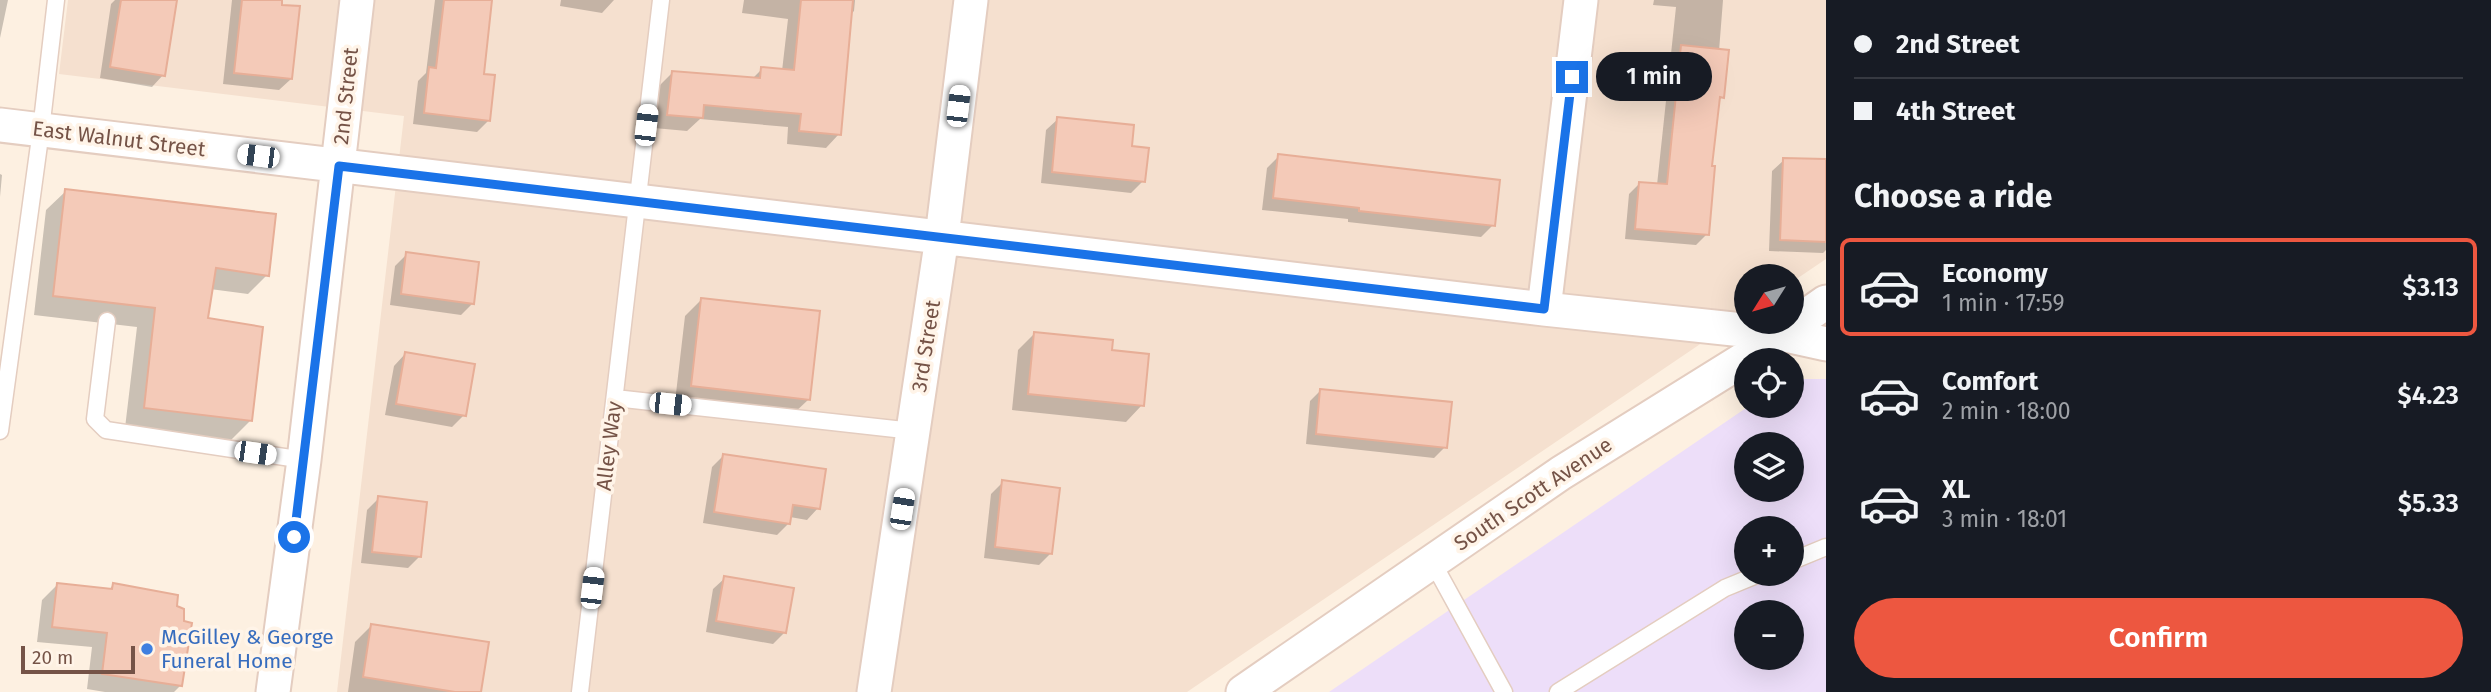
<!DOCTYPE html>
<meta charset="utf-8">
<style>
body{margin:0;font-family:"Fira Sans",sans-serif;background:#242831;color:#f1f3f6;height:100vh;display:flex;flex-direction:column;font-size:26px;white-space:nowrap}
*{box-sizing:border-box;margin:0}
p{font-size:23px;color:#9ea1a6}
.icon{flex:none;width:38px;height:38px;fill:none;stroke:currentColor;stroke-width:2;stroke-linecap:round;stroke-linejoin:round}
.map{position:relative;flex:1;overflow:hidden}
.panel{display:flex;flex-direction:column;background:#171b24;width:665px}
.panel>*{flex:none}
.guide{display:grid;align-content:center;height:154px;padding:0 28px;background:#171b24}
.needle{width:46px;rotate:233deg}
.tools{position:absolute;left:1734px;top:264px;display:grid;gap:14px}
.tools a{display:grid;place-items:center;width:70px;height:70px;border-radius:50%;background:#171b24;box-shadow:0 7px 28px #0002;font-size:35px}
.scale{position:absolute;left:21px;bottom:18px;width:114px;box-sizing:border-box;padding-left:7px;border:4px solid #755347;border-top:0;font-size:19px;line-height:24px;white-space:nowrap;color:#755347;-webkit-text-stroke:5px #fff4e8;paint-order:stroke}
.end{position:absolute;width:32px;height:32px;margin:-16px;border:9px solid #1a73e8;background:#fff;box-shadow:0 0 0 4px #fff}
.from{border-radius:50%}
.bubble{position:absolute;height:49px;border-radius:24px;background:#171b24;box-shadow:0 7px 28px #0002;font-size:23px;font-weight:600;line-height:49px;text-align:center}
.car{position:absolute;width:21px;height:42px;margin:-21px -10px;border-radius:9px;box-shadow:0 0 5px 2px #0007;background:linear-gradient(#fff 24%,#345 0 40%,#fff 0 76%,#345 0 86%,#fff 0)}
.guide b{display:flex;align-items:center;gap:24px;height:66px;font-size:26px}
.guide b+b{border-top:2px solid #363941}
.guide i{width:18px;height:18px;background:#f1f3f6}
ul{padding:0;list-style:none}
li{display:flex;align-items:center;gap:21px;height:98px;margin:0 14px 10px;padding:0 14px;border:4px solid transparent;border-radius:10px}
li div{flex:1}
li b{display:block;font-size:26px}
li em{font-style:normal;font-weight:600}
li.on{border-color:#ed5740}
li>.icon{width:63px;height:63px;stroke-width:1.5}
h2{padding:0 28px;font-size:32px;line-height:84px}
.primary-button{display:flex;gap:14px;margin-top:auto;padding:14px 28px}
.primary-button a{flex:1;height:80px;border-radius:42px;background:#ed5740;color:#fff;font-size:28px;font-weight:600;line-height:80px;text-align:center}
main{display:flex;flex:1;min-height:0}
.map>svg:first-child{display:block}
</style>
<main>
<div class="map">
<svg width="1826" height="692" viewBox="0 0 1826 692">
<rect width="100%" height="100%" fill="#fdf0e1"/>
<!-- residential -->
<path fill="#f5e0cf" d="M 68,0 L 1826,0 L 1826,259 L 1792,282 L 1792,276 L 1746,276 L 1746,313 L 1187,692 L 337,692 L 404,116 L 59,74 Z"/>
<!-- education -->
<path fill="#eddef9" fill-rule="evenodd" d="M 1792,379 L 1826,379 L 1826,692 L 1329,692 L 1749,406 L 1792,406 ZM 1746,444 L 1792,444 L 1792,490 L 1746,490 ZM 1746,528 L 1792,528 L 1792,574 L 1746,574 ZM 1746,612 L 1792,612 L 1792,658 L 1746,658 Z"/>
<!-- shadow -->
<path fill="#0003" d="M 0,0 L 8,0 L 0,38 Z
M 115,0 L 169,0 L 163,75 L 152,87 L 100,78 L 111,4 Z
M 232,0 L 281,0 L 291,79 L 279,90 L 223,84 Z
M 435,0 L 490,0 L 482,75 L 489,120 L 477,132 L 413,124 L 418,81 L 426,73 Z
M 561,0 L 614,0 L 602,13 L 560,6 Z
M 744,0 L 855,0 L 854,11 L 850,15 L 839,134 L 826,148 L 787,144 L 788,127 L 700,119 L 687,131 L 654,128 L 659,86 L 672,73 L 752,79 L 762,69 L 782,71 L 788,19 L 742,13 Z
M 1654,0 L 1723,0 L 1719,51 L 1722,97 L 1718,101 L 1710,167 L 1707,234 L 1696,245 L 1625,239 L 1629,194 L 1640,183 L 1657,185 L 1676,7 L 1653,5 Z
M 1058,119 L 1130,148 L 1143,181 L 1131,193 L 1041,183 L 1046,130 Z
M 1279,156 L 1493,225 L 1481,237 L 1348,222 L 1348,219 L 1262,210 L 1267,168 Z
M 1784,160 L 1826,161 L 1826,250 L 1823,253 L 1769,251 L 1772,171 Z
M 0,174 L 2,175 L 0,197 Z
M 66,191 L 267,275 L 248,294 L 210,289 L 206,319 L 251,420 L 231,440 L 125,428 L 137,327 L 34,315 L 46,210 Z
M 407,254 L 472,304 L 461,315 L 390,305 L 395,266 Z
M 701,300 L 809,399 L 792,415 L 675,402 L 685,316 Z
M 1035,333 L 1142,405 L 1126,422 L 1012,410 L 1018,350 Z
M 405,354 L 464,415 L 452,427 L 385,415 L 394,366 Z
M 1321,390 L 1445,447 L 1434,458 L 1306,444 L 1310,401 Z
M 724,455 L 818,508 L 807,520 L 790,517 L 789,523 L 777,535 L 703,523 L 712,467 Z
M 1003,482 L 1051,553 L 1039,565 L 984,558 L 991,494 Z
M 379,498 L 419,557 L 408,568 L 361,563 L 367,510 Z
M 725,578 L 785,632 L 773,644 L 706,632 L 713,589 Z
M 57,585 L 108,591 L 113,585 L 181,685 L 174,692 L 105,692 L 87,689 L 92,647 L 37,642 L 42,600 Z
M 371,626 L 480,692 L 348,692 L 355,642 Z"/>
<!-- building -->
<path fill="#f4cab8" stroke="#e7ae97" stroke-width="2" d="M 121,0 L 177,0 L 165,76 L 110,67 Z
M 242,0 L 282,0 L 282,5 L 300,6 L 292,79 L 234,73 Z
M 444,0 L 492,0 L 484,74 L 495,75 L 490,121 L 424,113 L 429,67 L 436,68 Z
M 801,0 L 853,0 L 841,135 L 799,131 L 801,114 L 704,105 L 703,118 L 667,115 L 672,71 L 760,78 L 761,67 L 794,70 Z
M 1681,45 L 1729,50 L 1724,98 L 1720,97 L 1712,166 L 1715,166 L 1709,235 L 1635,229 L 1639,182 L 1667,184 Z
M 1057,117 L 1134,125 L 1132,146 L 1149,148 L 1145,182 L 1052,172 Z
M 1278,154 L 1500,180 L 1495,226 L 1359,211 L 1359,208 L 1273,198 Z
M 1783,158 L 1826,159 L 1826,242 L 1780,240 Z
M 65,189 L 276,214 L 269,276 L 216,268 L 208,318 L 263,327 L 252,421 L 144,408 L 155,308 L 53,296 Z
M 406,252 L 479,262 L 474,304 L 401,294 Z
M 701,298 L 820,311 L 810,400 L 691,386 Z
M 1034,332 L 1113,340 L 1112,350 L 1149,354 L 1144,406 L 1028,394 Z
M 405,352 L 475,364 L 466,416 L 396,404 Z
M 1320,389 L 1452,402 L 1447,448 L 1316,434 Z
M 723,454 L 826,469 L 820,509 L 793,505 L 790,524 L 714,512 Z
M 1002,480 L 1060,488 L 1052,554 L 995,547 Z
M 378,496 L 427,502 L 421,557 L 372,552 Z
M 724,576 L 794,588 L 786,633 L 716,621 Z
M 57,583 L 112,589 L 113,583 L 178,595 L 177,606 L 184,609 L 184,621 L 192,623 L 182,686 L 102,674 L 107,633 L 52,627 Z
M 371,624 L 489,642 L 481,692 L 455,692 L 363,677 Z"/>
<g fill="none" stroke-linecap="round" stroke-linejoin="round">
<!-- service casing -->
<g stroke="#e4cdc0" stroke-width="19">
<path id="service" d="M 107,321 L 95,419 L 106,430 L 304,460
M 615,398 L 913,431
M 0,431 L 41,130 L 56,0
M 1432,561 L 1504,692
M 1792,561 L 1826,547
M 580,692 L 661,0
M 1558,692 L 1725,588 L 1759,574"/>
</g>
<!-- minor casing -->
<g stroke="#e4cdc0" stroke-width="37">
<path id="minor" d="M 0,125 L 1544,309 L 1781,334 L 1826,344
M 1544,309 L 1581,0
M 273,692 L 304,460 L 357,0
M 874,692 L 942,237 L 971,0
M 1243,692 L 1561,473 L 1749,356 L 1826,302"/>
</g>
<!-- service -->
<use href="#service" stroke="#fff" stroke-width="16"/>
<!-- minor -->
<use href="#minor" stroke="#fff" stroke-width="33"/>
</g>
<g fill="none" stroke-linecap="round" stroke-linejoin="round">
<!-- route -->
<path stroke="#1a73e8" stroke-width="9" d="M 294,537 L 339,166 L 1544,309 L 1572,77"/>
</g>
<!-- markers -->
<circle fill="#3f7fe0" stroke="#fff4e8" stroke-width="2.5" cx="147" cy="649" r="7"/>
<g text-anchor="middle" stroke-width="7" stroke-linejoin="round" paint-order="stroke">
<!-- street labels -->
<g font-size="21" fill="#755347" stroke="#fff4e8">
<text transform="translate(346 96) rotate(-84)" y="7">2nd Street</text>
<text transform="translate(119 139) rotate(7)" y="7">East Walnut Street</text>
<text transform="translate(926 346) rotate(-81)" y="7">3rd Street</text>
<text transform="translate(609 446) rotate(-83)" y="7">Alley Way</text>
<text transform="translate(1533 494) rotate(-34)" y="7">South Scott Avenue</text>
</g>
<!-- shop labels -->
<g font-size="21" fill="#366cbe" stroke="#fff4e8" text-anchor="start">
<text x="161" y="644">McGilley &amp; George<tspan x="161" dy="24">Funeral Home</tspan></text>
</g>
</g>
</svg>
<div class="tools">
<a><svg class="needle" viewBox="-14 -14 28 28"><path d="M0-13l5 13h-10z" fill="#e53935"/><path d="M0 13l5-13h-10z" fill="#9ea1a6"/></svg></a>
<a><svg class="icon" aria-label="locate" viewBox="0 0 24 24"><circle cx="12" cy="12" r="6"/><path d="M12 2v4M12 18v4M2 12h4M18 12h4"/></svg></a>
<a><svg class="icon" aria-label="layers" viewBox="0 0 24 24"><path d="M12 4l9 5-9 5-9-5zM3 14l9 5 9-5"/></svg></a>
<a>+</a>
<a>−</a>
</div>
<div class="scale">20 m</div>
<i class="end from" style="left:294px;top:537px"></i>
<i class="end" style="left:1572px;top:77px"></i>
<div class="bubble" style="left:1596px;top:52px;width:116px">1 min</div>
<i class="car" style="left:958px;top:106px;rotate:7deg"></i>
<i class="car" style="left:646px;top:125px;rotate:7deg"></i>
<i class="car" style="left:258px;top:156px;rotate:277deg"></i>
<i class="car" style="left:670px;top:404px;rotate:96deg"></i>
<i class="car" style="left:255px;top:453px;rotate:98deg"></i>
<i class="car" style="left:902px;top:509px;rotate:9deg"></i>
<i class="car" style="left:592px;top:588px;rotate:7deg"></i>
</div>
<section class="panel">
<div class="guide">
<b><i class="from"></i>2nd Street</b>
<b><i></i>4th Street</b>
</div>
<h2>Choose a ride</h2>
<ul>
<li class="on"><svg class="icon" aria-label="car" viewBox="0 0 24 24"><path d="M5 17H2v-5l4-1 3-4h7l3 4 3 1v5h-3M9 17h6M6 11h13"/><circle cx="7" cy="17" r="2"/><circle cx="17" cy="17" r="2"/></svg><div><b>Economy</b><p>1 min · 17:59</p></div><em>$3.13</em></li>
<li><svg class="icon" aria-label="car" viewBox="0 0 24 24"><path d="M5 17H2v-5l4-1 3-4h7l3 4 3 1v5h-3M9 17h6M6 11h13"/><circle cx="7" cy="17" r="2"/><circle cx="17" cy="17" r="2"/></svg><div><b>Comfort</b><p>2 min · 18:00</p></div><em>$4.23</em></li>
<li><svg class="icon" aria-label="car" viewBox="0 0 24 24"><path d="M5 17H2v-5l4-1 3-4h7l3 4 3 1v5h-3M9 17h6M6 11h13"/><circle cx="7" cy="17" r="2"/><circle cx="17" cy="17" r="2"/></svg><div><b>XL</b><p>3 min · 18:01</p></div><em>$5.33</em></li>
</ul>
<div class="primary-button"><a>Confirm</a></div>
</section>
</main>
